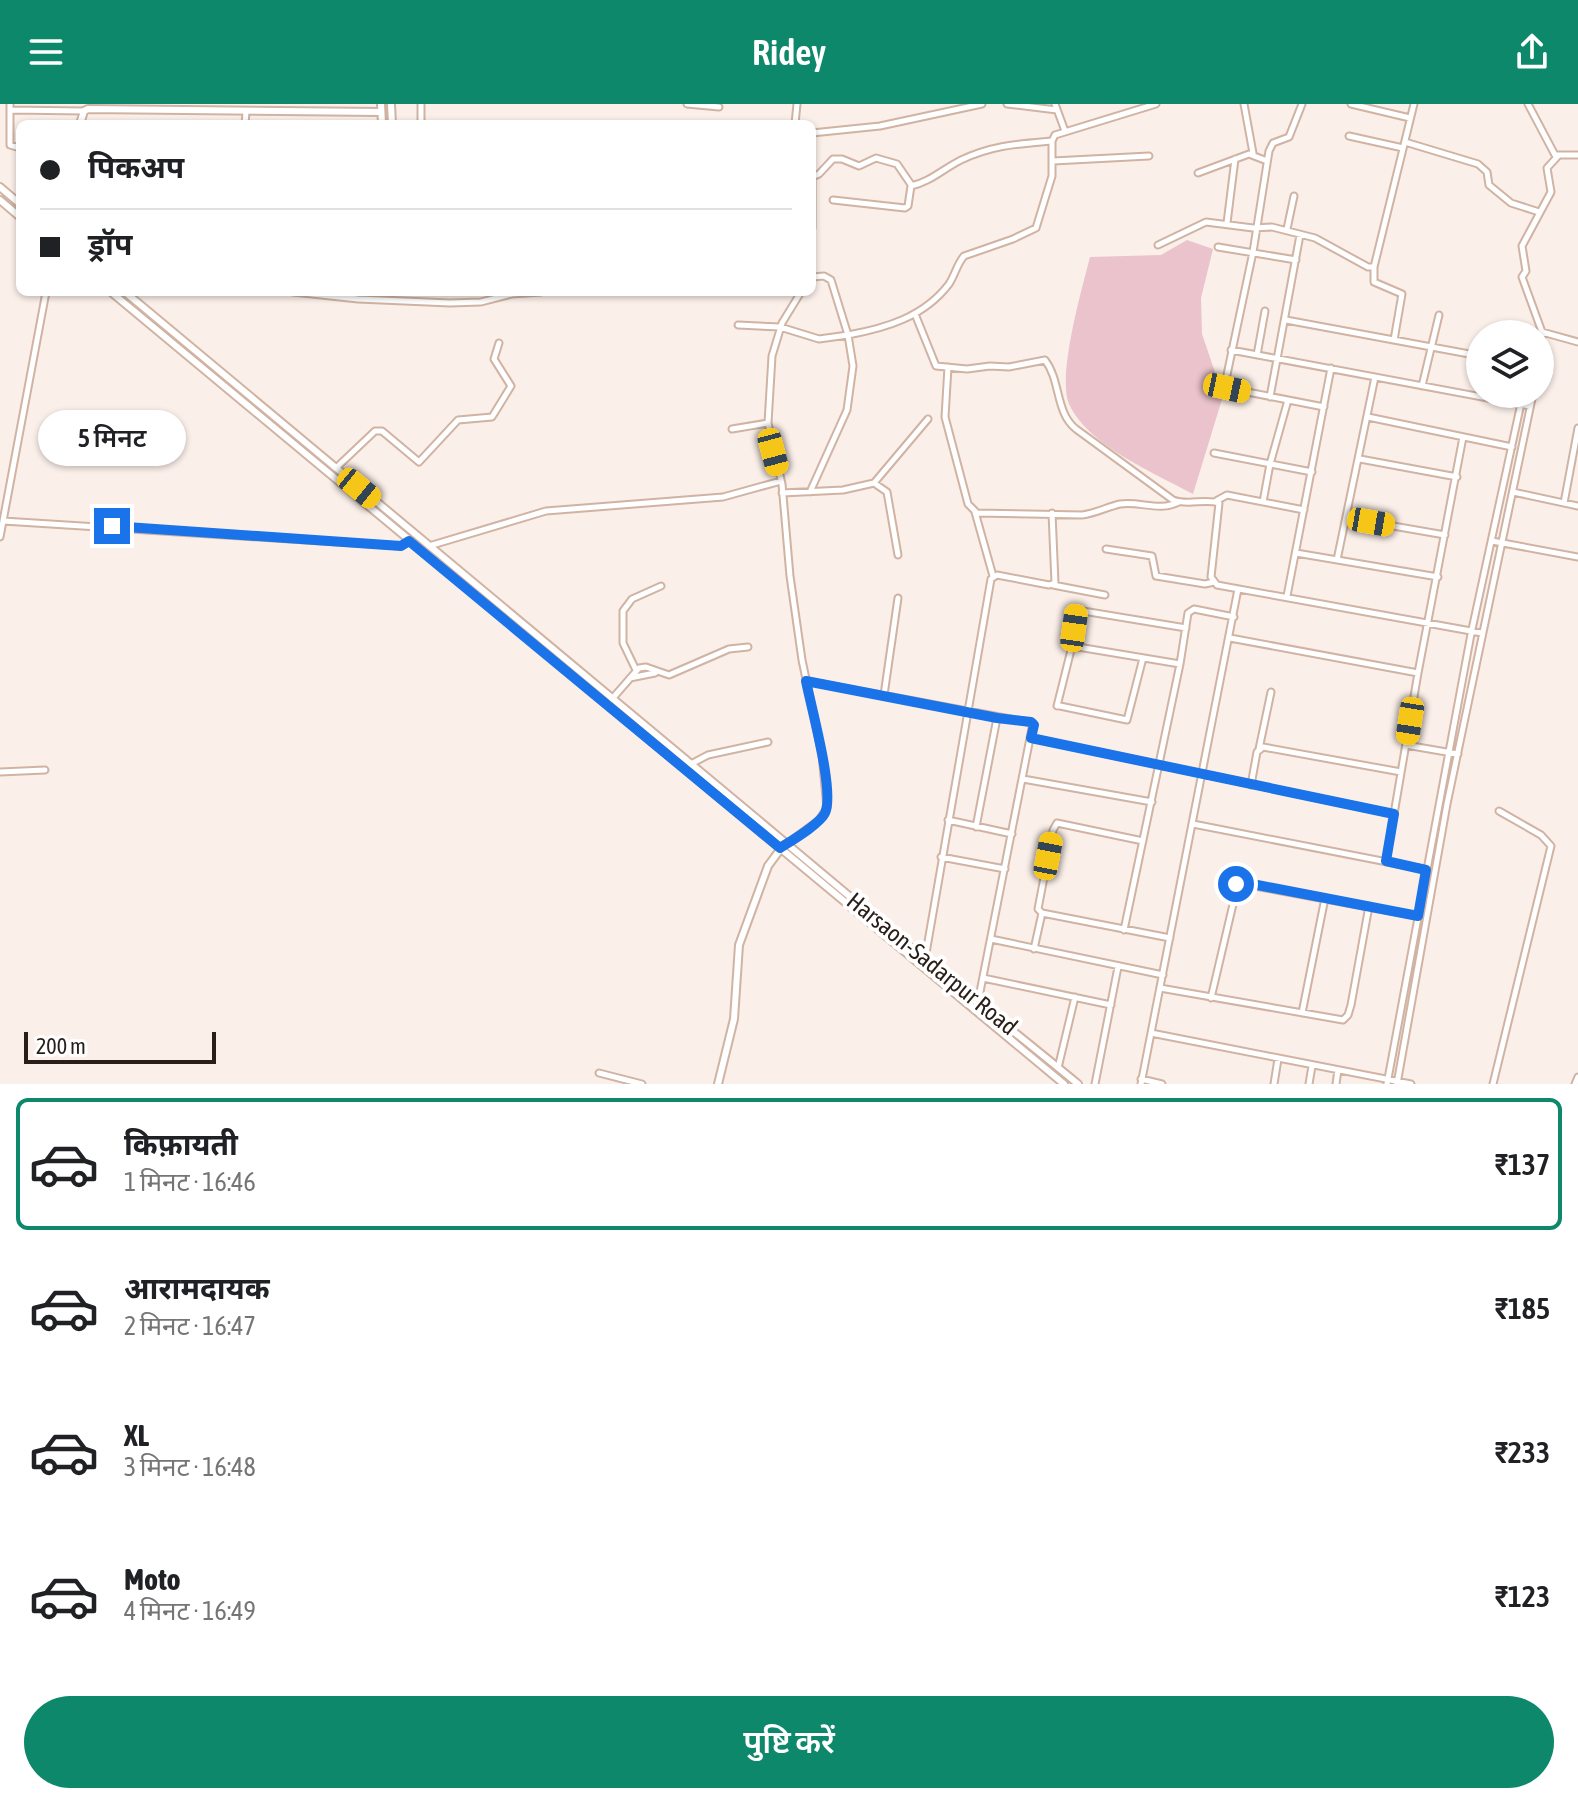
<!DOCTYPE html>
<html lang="hi">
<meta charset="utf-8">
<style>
body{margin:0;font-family:"Asap Condensed","Noto Sans Devanagari",sans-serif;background:#f6f6f6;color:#202124;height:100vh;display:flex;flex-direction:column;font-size:30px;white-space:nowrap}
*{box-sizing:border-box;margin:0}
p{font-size:26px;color:#757577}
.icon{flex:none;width:44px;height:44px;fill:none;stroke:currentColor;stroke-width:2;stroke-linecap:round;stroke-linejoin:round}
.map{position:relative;height:980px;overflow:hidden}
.sheet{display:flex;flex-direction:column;background:#fff;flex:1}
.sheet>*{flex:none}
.top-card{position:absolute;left:16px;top:16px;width:800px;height:176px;border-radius:12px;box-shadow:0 2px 6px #0004;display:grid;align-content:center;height:176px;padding:0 24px;background:#fff}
.buttons{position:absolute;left:1466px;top:216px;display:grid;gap:16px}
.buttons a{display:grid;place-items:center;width:88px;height:88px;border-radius:50%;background:#fff;box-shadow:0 2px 6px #0004;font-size:40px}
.scale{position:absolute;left:24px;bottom:20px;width:192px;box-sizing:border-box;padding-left:8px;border:4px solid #291e18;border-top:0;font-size:22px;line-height:28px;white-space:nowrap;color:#291e18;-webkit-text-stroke:6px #fff;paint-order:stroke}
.end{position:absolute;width:36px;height:36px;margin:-18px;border:10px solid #1a73e8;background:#fff;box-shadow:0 0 0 4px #fff}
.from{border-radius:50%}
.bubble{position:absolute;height:56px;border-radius:28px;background:#fff;box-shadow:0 2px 6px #0004;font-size:26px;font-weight:600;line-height:56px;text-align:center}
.car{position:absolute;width:24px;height:48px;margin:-24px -12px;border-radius:10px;box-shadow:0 0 6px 2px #0007;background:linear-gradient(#f5c518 24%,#345 0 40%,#f5c518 0 76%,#345 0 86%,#f5c518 0)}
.top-card b{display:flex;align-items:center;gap:28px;height:76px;font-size:30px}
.top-card b+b{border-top:2px solid #e0e0e0}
.top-card i{width:20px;height:20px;background:#202124}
ul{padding:14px 0 0;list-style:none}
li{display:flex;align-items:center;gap:24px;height:132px;margin:0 16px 12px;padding:0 8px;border:4px solid transparent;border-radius:12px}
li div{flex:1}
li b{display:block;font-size:30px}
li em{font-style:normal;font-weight:600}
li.selected{border-color:#0e886b}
li>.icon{width:72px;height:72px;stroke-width:1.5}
.primary-button{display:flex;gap:16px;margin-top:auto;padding:16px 24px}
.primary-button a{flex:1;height:92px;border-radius:48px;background:#0e886b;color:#fff;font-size:32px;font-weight:600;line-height:92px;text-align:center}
header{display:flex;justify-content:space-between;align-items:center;height:104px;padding:0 24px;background:#0e886b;color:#fff;font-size:36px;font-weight:600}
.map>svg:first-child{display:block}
</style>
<header><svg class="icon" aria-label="menu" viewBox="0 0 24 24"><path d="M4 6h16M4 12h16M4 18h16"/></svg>Ridey<svg class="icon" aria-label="share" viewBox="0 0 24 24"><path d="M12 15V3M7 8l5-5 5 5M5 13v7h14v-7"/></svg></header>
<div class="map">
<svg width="1578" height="980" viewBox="0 0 1578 980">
<rect width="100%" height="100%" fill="#fbefe9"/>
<!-- water -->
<path fill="#eac3cc" d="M 1187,136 L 1213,145 L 1201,194 L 1202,230 L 1223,292 L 1193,390 C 1156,370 1087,341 1069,300 C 1057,271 1082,185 1090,153 L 1161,151 Z"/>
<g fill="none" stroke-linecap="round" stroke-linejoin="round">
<!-- minor casing -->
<g stroke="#d0b3a3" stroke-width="9">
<path id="minor" d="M 10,0 L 10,41 L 20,44
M 421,0 L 421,20
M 687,0 L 719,3
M 1007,0 L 1057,6
M 1055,0 L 1065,27
M 1244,0 L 1253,49
M 1302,0 L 1289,33 L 1273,39 L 1269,47 L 1253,148 L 1225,280 L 1227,284 L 1324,303
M 1351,0 L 1410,14
M 1528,0 L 1555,51 L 1578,51
M 10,6 L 84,7
M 245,20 L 246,8
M 795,20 L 797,0
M 812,29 L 880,22 L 982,0
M 1349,32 L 1403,44
M 1405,38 L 1478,60 L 1487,68 L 1489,81 L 1511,99 L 1539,108
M 1053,57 L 1149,52
M 1198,69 L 1249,50 L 1267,57
M 812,73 L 819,70 L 833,55 L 842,55 L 859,62 L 876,54 L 897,60 L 912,82
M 812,76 L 812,124
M 833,96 L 905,104 L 908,102 L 911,82 C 930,78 943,65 961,56 C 993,41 1018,40 1052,37
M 1227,119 L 1235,55
M 1287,125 L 1294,92
M 1158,141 L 1206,118 L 1253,124 L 1272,123 L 1315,134 L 1368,163 L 1374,163 L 1414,0
M 1218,143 L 1296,156
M 1374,163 L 1374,178 L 1402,190 L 1394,236
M 293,188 L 358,195 L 450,199 L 481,198 L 512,190 L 541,188
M 915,210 L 936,262 L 967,265 L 990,262 L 1009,263 L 1045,256 C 1061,277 1055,308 1076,325 L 1173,396 C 1189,402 1204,394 1219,399 L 1211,473 L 1217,481 L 1482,529
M 1286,216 L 1480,252
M 738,221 L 780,223 L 819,235 L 848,231 L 831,176 L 824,172 L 812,173
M 1542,228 L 1578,238
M 1231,246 L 1530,302
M 1257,251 L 1265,207
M 1540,252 L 1542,228 L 1522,173 L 1526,167 L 1522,142 L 1551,88 L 1547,64 L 1558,52
M 948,263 L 945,313 L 968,400 L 977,409 L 1082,411 C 1096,409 1107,403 1120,400 C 1141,397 1159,408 1179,398
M 1422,282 L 1439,211
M 1270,293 L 1300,131
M 1368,313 L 1512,343
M 732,325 L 768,319
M 1214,349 L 1312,368
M 1360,355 L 1457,373
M 336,364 L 375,327 L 382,327 L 419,358 L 458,316 L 492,313 L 511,282 L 494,255 L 499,239
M 874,379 L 887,388 L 898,451
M 810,388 L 847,306 L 853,262 L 848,231 C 886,224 924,213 949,180 C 955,171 957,160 964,152 L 1013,135 L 1036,124 L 1052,72 L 1052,37 L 1055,31 L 1156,0
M 1513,388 L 1578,402
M 782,389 L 843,386 L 874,379 L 928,315
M 1216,397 L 1227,391 L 1304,406
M 1263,398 L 1270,360 L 1288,296
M 1564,399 L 1578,324
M 975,408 L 993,472
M 1347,414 L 1445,431
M 3,417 L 401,442 L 409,437
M 0,433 L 46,188
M 1492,437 L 1578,453
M 429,442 L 546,407 L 723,393 L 781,377
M 1106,445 L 1152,452 L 1156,472 L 1205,480 L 1214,478
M 1296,449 L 1438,473
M 1337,456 L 1375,273
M 1053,481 L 1105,491
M 1287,492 L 1331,264
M 1230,534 L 1418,569
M 1072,542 L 1180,560
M 636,566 L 623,539 L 623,507 L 632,495 L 661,482
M 630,574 L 655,569
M 806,577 L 1033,619 L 978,898
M 884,591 L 898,494
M 612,595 L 639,564 L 646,563 L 669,571 L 729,545 L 748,543
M 1057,602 L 1072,542 L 1077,506 L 1186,524
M 1060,602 L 1127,616 L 1143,554
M 1031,634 L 1394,710
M 1406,641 L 1458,650
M 1259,645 L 1271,588
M 691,660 L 708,651 L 768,638
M 0,668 L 45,666
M 1023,675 L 1152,698
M 1251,681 L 1257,648 L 1263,643 L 1401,668
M 948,716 L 1012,730
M 1193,720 L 1428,766
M 976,723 L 997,614
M 1143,737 L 1057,719 L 1053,726 L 1038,805 L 1042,809 L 1170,834
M 788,739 L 819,716 L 827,704 L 822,651 L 802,556 L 790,472 L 782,380 L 768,319 L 772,252 L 782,219 L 801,188
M 941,753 L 1005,765
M 1386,757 L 1418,569 L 1463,333
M 1124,826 L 1180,560 L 1188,509 L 1194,505 L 1234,513
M 991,835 L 1163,871
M 1034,845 L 1042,809
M 925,855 L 991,475 L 997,471 L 1049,481 L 1055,479 L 1052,409
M 983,874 L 1111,901
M 1160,884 L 1343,916 L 1348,911 L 1351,901 L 1369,802
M 1211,894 L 1238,779 L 1418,812
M 1302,909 L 1325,794
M 1151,929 L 1411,980
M 1058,964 L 1075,893
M 599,969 L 642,980
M 1141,975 L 1162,980
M 1095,980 L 1118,863
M 1141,980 L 1238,485
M 1274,980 L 1278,955
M 1309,980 L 1312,962
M 1336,980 L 1338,966
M 1387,980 L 1471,530 L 1523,290
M 1397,980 L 1447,700 L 1533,290
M 1493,980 L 1551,742 L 1541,731 L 1499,707
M 1575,980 L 1578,973"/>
</g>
<!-- tertiary casing -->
<g stroke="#d0b3a3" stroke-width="10">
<path id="tertiary" d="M 381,0 L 382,20
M 391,0 L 392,20
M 80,20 L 84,7 L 88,5 L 381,8
M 0,83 L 20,100
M 0,96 L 20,113
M 111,188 L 1064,980
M 125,188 C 378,399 632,610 885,822 C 948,876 1014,927 1078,980
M 718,980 L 734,915 L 739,841 L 768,762 L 782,743"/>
</g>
<!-- minor -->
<use href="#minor" stroke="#fff" stroke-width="5"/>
<!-- tertiary -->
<use href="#tertiary" stroke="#fff" stroke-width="6"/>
</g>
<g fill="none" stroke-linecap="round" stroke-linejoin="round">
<!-- route -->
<path stroke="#1a73e8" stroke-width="10" d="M 112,422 L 401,442 L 409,437 L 780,744 C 791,737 820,720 825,709 C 835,688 811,603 806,577 L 997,614 L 1031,618 L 1034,621 L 1031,634 L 1394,710 L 1386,757 L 1426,766 L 1418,812 L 1242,778 L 1236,780"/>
</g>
<g text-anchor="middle" stroke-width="8" stroke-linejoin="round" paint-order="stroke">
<!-- street labels -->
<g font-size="24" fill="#291e18" stroke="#fff">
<text transform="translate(932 860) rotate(39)" y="8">Harsaon-Sadarpur Road</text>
</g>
</g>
</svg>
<div class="buttons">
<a><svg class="icon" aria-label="layers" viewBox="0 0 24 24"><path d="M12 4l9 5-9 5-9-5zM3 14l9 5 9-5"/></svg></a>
</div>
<div class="scale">200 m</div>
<i class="end from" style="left:1236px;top:780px"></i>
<i class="end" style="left:112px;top:422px"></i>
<div class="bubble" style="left:38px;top:306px;width:148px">5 मिनट</div>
<i class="car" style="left:1227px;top:284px;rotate:102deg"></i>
<i class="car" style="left:773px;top:348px;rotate:165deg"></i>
<i class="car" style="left:359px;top:384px;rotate:129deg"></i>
<i class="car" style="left:1371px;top:418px;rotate:100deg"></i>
<i class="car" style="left:1074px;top:524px;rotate:8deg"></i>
<i class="car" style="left:1410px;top:617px;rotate:189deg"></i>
<i class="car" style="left:1048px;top:752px;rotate:11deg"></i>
<div class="top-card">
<b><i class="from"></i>पिकअप</b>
<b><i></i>ड्रॉप</b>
</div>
</div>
<section class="sheet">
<ul>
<li class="selected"><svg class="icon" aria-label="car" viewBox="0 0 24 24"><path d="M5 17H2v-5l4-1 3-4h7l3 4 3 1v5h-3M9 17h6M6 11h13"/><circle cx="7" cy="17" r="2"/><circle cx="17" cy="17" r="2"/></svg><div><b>किफ़ायती</b><p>1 मिनट · 16:46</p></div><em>₹137</em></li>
<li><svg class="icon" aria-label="car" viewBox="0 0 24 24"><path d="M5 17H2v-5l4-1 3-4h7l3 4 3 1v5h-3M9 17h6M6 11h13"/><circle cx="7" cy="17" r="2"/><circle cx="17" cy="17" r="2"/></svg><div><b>आरामदायक</b><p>2 मिनट · 16:47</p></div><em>₹185</em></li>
<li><svg class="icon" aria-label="car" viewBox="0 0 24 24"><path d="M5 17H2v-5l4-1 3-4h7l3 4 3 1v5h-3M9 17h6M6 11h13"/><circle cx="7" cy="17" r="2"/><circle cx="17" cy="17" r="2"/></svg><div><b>XL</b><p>3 मिनट · 16:48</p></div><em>₹233</em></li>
<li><svg class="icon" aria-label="car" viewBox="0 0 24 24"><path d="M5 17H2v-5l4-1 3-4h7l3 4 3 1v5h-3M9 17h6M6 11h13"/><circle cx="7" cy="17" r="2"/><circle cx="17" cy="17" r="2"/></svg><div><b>Moto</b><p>4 मिनट · 16:49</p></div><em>₹123</em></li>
</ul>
<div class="primary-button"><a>पुष्टि करें</a></div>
</section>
